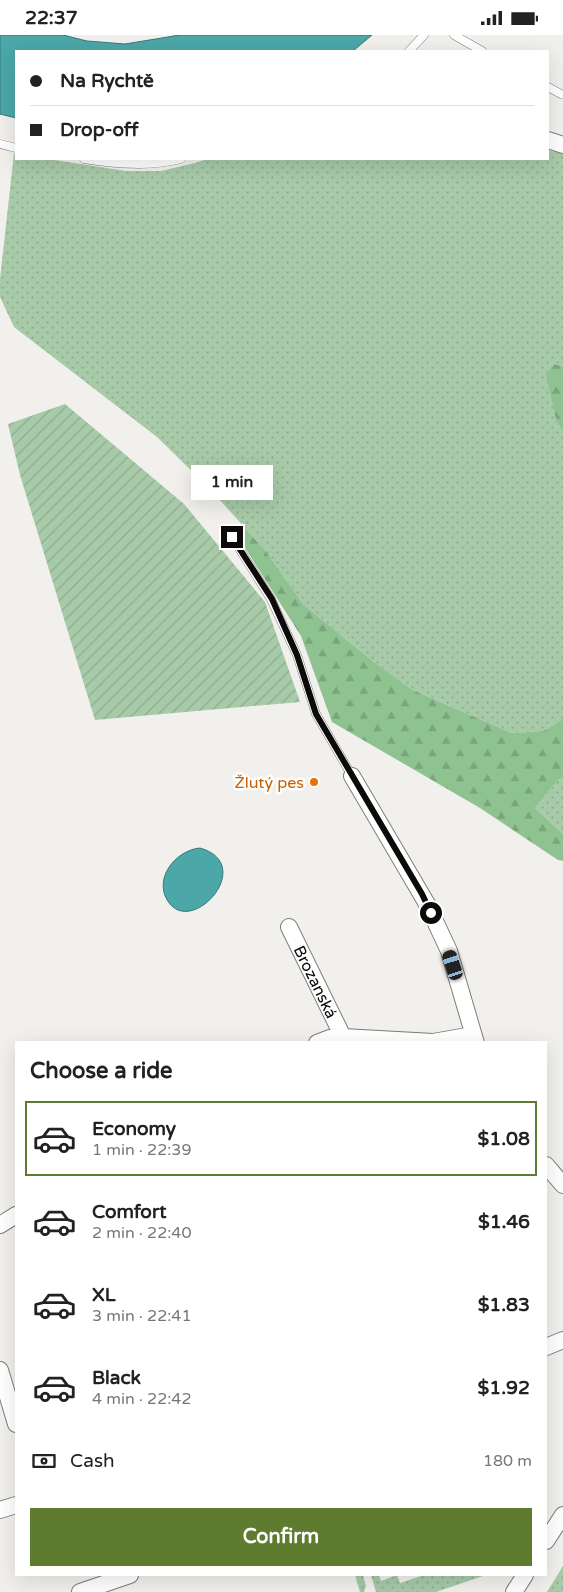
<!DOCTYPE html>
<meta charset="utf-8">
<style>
body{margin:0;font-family:"Varela Round",sans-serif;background:#f6f6f6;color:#222;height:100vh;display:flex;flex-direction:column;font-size:19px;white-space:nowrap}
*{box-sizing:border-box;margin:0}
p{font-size:16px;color:#767676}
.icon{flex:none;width:28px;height:28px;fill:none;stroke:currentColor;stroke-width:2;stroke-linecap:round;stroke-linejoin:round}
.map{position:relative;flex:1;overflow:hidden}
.sheet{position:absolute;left:15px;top:1006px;width:532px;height:535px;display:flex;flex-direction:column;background:#fff;border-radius:0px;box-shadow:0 5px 20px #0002}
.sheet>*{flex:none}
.guide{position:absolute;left:15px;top:15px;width:534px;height:110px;border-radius:0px;box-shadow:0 5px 20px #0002;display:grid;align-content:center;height:110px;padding:0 15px;background:#fff}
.end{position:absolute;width:22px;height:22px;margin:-11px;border:6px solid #0c0b0a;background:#fff;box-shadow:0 0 0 2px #fff}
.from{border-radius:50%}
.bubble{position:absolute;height:35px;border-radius:0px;background:#fff;box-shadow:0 5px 20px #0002;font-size:16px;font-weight:700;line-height:35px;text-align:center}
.car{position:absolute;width:15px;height:30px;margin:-15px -8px;border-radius:6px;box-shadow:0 0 4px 1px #0007;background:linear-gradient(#222 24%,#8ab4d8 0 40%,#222 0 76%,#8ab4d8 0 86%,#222 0)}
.guide b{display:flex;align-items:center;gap:18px;height:48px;font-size:19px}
.guide b+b{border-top:1px solid #e0e0e0}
.guide i{width:12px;height:12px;background:#222}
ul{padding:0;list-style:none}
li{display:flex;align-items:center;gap:15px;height:75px;margin:0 10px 8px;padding:0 5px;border:2px solid transparent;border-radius:0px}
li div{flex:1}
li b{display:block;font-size:19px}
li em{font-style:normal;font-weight:700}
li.on{border-color:#5e7b30}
li>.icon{width:45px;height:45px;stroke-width:1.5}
h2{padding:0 15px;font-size:22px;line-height:60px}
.pay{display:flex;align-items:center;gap:12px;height:55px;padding:0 15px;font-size:19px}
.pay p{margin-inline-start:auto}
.primary-button{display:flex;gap:10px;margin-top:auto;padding:10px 15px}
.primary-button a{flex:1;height:58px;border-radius:0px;background:#5e7b30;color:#fff;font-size:20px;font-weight:700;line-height:58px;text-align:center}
.status{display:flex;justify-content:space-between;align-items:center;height:35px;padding:0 25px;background:#fff;direction:ltr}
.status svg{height:14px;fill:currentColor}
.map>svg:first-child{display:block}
</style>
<div class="status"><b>22:37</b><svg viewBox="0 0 49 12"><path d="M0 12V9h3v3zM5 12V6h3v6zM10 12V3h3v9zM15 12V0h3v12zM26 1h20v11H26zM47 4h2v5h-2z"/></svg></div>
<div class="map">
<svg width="563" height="1557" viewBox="0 0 563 1557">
<defs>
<pattern id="grass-dots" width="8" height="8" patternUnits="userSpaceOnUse" patternTransform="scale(1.25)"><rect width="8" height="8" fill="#a7caa8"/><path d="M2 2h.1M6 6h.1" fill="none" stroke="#8fac8f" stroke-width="1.8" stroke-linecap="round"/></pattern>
<pattern id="forest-firs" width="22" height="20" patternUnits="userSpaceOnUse" patternTransform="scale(1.25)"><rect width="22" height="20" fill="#8fc291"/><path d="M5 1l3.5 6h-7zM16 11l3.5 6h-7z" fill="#7aa57c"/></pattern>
<pattern id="garden-furrows" width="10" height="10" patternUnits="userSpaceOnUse" patternTransform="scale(1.25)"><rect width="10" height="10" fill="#a7caa8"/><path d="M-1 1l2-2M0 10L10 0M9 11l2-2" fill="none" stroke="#8fac8f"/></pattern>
</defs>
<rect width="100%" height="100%" fill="#f2f0ec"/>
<!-- grass -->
<path fill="url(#grass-dots)" d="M 548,115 L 563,119 L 563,331 L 554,329 L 557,388 L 563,396 L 563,684 L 543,696 L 512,698 L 413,655 L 374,627 L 303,569 L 265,515 L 209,453 L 157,402 L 14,292 L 0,262 L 0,244 L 14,118 L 16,118 L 16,124 L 48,124 L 126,136 L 161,136 L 195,128 L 207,124 L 548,124 Z
M 563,742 L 563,799 L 535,773 L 558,745 Z
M 563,1531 L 563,1557 L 547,1557 Z
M 355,1540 L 363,1540 L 366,1551 L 364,1557 L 360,1557 Z
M 371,1540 L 379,1540 L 381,1546 L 397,1540 L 400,1548 L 424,1540 L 486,1540 L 436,1557 L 376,1557 Z"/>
<!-- forest -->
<path fill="url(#forest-firs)" d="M 554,329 L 563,331 L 563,396 L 557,388 L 546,340 Z
M 245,493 L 265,515 L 303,569 L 374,627 L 413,655 L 512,698 L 543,696 L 563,684 L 563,742 L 558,745 L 535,773 L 563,799 L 563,826 L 558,825 L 480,773 L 332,687 L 301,601 L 242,508 Z"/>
<!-- garden -->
<path fill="url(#garden-furrows)" d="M 65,369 L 184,469 L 265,567 L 300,667 L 95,685 L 20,440 L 8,389 Z"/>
<!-- water -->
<path fill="#4ba7a8" stroke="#387879" d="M 0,0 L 63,0 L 87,6 L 125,9 L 180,0 L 372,0 L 353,16 L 16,16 L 16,83 L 0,79 Z
M 200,813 C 256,829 195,899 170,869 C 151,846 175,815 200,813 Z"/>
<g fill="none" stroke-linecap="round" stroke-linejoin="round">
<!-- lane casing -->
<g stroke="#7e7d79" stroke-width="9">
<path id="lane" d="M 454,0 L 482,16
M 409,16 L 424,0
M 548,52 L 561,59
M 0,109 L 16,113
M 84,124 C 117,129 149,132 181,124
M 232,502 L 271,564 L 297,620 L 316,679 L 352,741"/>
</g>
<!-- street casing -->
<g stroke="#7e7d79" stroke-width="18">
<g id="street">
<path d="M 548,105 L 563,110"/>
<path d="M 352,741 L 427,869 L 449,916 L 476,1008"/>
<path id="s1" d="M 289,892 L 343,1002"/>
<path d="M 317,1008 L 330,1003 L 343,1002 L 433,1007 L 473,1000"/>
<path d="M 546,1130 L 563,1150"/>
<path d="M 0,1190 L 16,1180"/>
<path d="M 546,1312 L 563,1305"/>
<path d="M 0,1335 L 16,1389"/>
<path d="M 0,1475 L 16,1470"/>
<path d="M 546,1506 L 563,1480"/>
<path d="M 80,1557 L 130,1540"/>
<path d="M 514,1557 L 525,1540"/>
</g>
</g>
<!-- lane -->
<use href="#lane" stroke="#fff" stroke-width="8"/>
<!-- street -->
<use href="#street" stroke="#fff" stroke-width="16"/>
</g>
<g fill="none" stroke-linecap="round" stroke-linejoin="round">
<!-- route -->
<path stroke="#0c0b0a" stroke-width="6" d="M 232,502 L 272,564 L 297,620 L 316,679 L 422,859 L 431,878"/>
</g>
<!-- markers -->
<circle fill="#e8710a" stroke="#fffefa" stroke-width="2" cx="314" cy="747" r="5"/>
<g text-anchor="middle" stroke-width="5" stroke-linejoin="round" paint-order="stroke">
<!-- food labels -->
<g font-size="16" fill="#c56008" stroke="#fffefa" text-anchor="end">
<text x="304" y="753">Žlutý pes</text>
</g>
<!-- street labels -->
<g font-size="16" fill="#0c0b0a" stroke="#fffefa">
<text dy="6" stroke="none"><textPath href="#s1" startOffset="61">Brozanská</textPath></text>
</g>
</g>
</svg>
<i class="end from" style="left:431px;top:878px"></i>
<i class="end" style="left:232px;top:502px"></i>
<div class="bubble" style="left:191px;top:430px;width:82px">1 min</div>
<i class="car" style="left:453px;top:930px;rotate:342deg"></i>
<div class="guide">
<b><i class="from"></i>Na Rychtě</b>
<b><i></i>Drop-off</b>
</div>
<section class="sheet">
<h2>Choose a ride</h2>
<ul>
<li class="on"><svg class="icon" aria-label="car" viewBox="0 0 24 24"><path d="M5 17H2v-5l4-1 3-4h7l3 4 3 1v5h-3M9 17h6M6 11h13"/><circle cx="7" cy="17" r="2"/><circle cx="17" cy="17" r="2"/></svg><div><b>Economy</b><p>1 min · 22:39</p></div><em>$1.08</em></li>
<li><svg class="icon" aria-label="car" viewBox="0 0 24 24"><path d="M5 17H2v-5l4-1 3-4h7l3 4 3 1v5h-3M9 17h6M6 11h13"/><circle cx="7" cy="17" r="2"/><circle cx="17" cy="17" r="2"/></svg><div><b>Comfort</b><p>2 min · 22:40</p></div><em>$1.46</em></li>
<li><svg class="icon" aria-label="car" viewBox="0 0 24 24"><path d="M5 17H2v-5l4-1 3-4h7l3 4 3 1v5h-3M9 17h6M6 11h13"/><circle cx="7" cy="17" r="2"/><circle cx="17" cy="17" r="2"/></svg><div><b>XL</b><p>3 min · 22:41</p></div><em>$1.83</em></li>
<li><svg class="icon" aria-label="car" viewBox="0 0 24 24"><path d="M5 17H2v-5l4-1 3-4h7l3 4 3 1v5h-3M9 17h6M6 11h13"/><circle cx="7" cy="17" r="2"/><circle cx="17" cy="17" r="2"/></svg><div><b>Black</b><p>4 min · 22:42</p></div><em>$1.92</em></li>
</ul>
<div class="pay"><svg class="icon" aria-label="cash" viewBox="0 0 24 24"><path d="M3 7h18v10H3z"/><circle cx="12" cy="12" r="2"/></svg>Cash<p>180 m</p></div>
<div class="primary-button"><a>Confirm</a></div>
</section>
</div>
